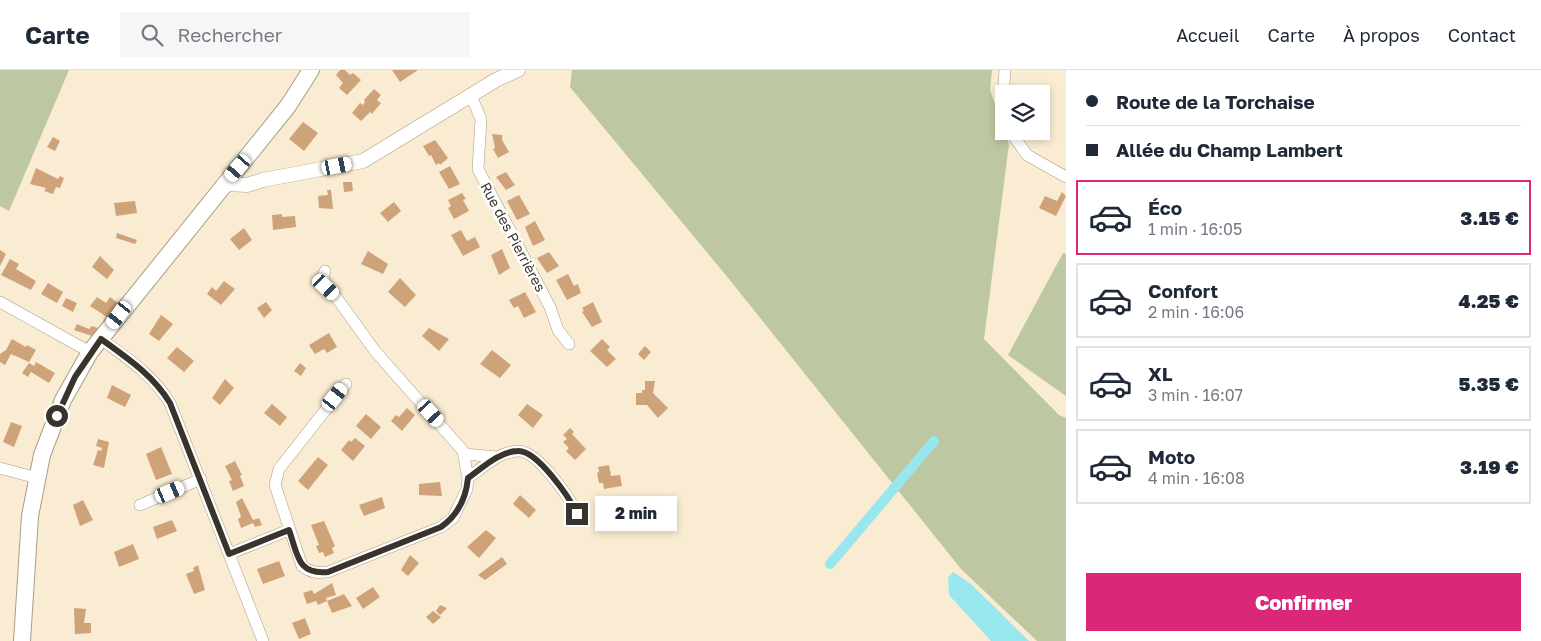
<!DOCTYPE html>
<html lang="fr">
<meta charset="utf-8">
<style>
body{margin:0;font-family:"Golos Text",sans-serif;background:#f6f6f7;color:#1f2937;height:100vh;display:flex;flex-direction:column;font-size:19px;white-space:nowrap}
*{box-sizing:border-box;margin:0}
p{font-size:16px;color:#747a83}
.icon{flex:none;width:28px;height:28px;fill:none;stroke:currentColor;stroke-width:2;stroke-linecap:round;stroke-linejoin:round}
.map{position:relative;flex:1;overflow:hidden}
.side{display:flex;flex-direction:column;background:#fff;width:475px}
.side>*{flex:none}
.guide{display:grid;align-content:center;height:110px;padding:0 20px;background:#fff}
.fabs{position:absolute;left:995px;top:15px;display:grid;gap:10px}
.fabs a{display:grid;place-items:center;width:55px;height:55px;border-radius:0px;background:#fff;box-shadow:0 2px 8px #0003;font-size:25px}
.end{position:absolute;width:22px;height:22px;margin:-11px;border:6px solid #39342b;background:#fff;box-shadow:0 0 0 2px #fff}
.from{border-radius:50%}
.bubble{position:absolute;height:35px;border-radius:0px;background:#fff;box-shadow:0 2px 8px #0003;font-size:16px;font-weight:800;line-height:35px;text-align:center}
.car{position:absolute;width:15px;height:30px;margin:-15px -8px;border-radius:6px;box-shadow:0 0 4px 1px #0007;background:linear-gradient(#fff 24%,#345 0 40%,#fff 0 76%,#345 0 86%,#fff 0)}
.guide b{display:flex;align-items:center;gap:18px;height:48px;font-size:19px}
.guide b+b{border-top:1px solid #e0e1e3}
.guide i{width:12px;height:12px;background:#1f2937}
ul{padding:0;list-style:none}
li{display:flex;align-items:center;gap:15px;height:75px;margin:0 10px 8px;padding:0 10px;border:2px solid #e0e1e3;border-radius:0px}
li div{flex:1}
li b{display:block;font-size:19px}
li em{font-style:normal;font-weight:800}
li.active{border-color:#db2777}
li>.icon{width:45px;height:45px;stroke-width:1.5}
.button{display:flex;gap:10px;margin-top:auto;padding:10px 20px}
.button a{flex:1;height:58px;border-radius:0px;background:#db2777;color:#fff;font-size:20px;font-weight:800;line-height:58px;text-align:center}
header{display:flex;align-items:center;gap:30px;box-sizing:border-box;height:70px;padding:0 25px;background:#fff;border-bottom:1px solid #e0e1e3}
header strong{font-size:24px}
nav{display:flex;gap:28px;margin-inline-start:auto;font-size:18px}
.search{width:350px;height:45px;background:#f6f6f7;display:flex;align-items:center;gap:12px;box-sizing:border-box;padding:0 18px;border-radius:0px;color:#747a83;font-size:19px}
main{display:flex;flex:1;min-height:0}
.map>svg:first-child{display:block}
</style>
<header>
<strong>Carte</strong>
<div class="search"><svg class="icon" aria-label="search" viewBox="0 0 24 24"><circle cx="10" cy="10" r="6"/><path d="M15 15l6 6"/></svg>Rechercher</div>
<nav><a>Accueil</a><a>Carte</a><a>À propos</a><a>Contact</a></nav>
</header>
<main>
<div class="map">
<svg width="1066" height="571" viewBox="0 0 1066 571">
<rect width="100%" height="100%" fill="#f9ecd3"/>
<!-- green -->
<path fill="#bdc7a2" d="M 0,0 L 69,0 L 9,141 L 0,136 Z
M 572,0 L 992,0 L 990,20 L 1009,74 L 984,269 L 1059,345 L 1066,348 L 1066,571 L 1037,571 L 961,499 L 729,209 L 570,17 Z
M 1063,183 L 1066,184 L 1066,326 L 1008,285 Z"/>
<!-- water -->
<path fill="#98e6ee" d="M 953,502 L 971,514 L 1029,571 L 991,571 L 949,525 L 948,508 Z"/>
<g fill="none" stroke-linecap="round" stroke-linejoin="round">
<!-- canal -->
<path stroke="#98e6ee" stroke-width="10" d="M 830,494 L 934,371"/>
</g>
<!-- building -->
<path fill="#cfa379" d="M 340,0 L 345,0 L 350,5 L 353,3 L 361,10 L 347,25 L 339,18 L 343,13 L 336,5 Z
M 392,0 L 418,0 L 400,12 Z
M 374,19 L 381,25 L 377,30 L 381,33 L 372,44 L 370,42 L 361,51 L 352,43 L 360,33 L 363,35 L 365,32 L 364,30 Z
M 303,52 L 318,63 L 304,81 L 289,69 Z
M 492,64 L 502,65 L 502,70 L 509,82 L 498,88 L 493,79 L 495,78 Z
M 53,67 L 60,71 L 55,81 L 47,77 Z
M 435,70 L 448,88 L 440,95 L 439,93 L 436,95 L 431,85 L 429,86 L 423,76 Z
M 450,96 L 460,114 L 449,119 L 439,102 Z
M 36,98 L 58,109 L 60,106 L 64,108 L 60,118 L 56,117 L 53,124 L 44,121 L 46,118 L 30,114 Z
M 506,102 L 515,115 L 506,120 L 496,107 Z
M 343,112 L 352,112 L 353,121 L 344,122 Z
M 327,120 L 331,120 L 333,139 L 319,138 L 318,126 L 328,125 Z
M 1062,122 L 1066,126 L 1056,146 L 1039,138 L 1045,126 L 1057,131 Z
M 462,123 L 466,129 L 463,130 L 469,141 L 454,149 L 448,138 L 451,136 L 448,130 Z
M 519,125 L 530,144 L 517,150 L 507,131 Z
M 135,131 L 137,143 L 116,146 L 114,133 Z
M 394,132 L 401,141 L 388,152 L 380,143 Z
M 282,144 L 282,147 L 295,146 L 296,157 L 273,160 L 272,145 Z
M 535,151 L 545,170 L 533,176 L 525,157 Z
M 244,158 L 252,170 L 239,180 L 230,169 Z
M 461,160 L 467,171 L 475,167 L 480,177 L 463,186 L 451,165 Z
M 117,163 L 137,170 L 135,174 L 116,168 Z
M 502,179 L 510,198 L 499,205 L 491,185 Z
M 0,180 L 6,184 L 0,196 Z
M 368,181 L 388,194 L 383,204 L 361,194 Z
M 549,182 L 559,196 L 547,203 L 537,188 Z
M 100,186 L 114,200 L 107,209 L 92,197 Z
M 10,189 L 19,194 L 16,199 L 36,211 L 31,220 L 1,205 Z
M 568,204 L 574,216 L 578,214 L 581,223 L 567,230 L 556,210 Z
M 400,208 L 416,225 L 405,237 L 388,222 Z
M 224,211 L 235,219 L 221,235 L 207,224 L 212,217 L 216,221 Z
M 48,213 L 63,222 L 57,233 L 41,224 Z
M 525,222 L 536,242 L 524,248 L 518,236 L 514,238 L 509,230 Z
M 97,227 L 106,233 L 110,227 L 118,233 L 107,247 L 90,236 Z
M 66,228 L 77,233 L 73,242 L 62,236 Z
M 266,232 L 272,240 L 264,248 L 257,238 Z
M 593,232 L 602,252 L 592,257 L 582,242 L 584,241 L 582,238 Z
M 161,245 L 173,254 L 159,271 L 149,264 Z
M 77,254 L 89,259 L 92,256 L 98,258 L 92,266 L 74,260 Z
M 429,258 L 449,269 L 439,281 L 422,266 Z
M 329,263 L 337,277 L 327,283 L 324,279 L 315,284 L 309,275 Z
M 12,269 L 26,277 L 27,275 L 36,280 L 29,292 L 11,284 L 5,295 L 0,292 L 0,284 L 6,280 Z
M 602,269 L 610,277 L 607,280 L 616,289 L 607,297 L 590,281 Z
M 645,276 L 651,282 L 644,290 L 638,284 Z
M 177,277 L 194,291 L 184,302 L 167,288 Z
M 492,280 L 511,295 L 500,308 L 480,294 Z
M 36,292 L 55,303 L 49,313 L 31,302 L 28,307 L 22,303 L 29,293 L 34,296 Z
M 300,293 L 306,298 L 301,306 L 294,301 Z
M 225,309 L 234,318 L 220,335 L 212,328 Z
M 645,311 L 655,311 L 653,323 L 668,338 L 658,348 L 647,335 L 636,335 L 636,323 L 642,323 L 642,320 L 645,320 Z
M 112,315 L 131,325 L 125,337 L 107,328 Z
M 272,334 L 287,347 L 280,356 L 264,343 Z
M 527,334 L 543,345 L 533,358 L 518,345 Z
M 407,338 L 415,345 L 402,361 L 391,351 L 396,345 L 399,347 Z
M 366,344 L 381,357 L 371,369 L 356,356 Z
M 11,352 L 22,356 L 14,377 L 3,372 Z
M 570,358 L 574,362 L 572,364 L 586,379 L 575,390 L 566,381 L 569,378 L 563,372 L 567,369 L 563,365 Z
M 355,368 L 365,376 L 353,391 L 341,380 L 349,370 L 351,372 Z
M 98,369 L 109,372 L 104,398 L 93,395 L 98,380 L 101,381 L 102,378 L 96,376 Z
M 161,377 L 172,404 L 156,410 L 146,384 Z
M 318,387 L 328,395 L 308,420 L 298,411 Z
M 235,391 L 242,405 L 240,406 L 244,416 L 233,421 L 229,411 L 232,410 L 225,396 Z
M 609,395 L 611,406 L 620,405 L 622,416 L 604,419 L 603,413 L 599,413 L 597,403 L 599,402 L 598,397 Z
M 440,412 L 442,426 L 419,425 L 419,414 Z
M 520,425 L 536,440 L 529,448 L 513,434 Z
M 382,427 L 385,438 L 364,446 L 359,435 Z
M 242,428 L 253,450 L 259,448 L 262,455 L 255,457 L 253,453 L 241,458 L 238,449 L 241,447 L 236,432 Z
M 83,430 L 93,450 L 80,456 L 73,435 Z
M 172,450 L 177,461 L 157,469 L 153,457 Z
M 324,451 L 335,476 L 332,478 L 334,483 L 325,487 L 323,482 L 319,483 L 316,476 L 319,475 L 311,455 Z
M 486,460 L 496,468 L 479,488 L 467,477 Z
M 133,474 L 139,489 L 119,497 L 114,482 Z
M 410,485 L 419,493 L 408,506 L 401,500 Z
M 502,487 L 507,494 L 485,510 L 478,505 Z
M 279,491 L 285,506 L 263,514 L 257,499 Z
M 198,495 L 205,520 L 194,524 L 186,504 L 194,501 L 193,498 Z
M 332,513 L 336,525 L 326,528 L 327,531 L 344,524 L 352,536 L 332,543 L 327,531 L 318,535 L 316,531 L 307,534 L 303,523 L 312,520 L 314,524 Z
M 373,517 L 380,527 L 363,539 L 356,528 Z
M 440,535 L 447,538 L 440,545 L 436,541 Z
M 74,538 L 86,539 L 84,553 L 91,553 L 91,563 L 75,564 Z
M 433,541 L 441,547 L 433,554 L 426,547 Z
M 305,548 L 311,564 L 299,569 L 292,553 Z"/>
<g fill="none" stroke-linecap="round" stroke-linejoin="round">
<!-- minor casing -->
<g stroke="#a99d86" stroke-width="12">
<path id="minor" d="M 471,26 L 481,49 L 478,99 L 550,237 L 558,260 L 569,274
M 1004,46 L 1002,39 L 1005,0
M 1010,61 L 1027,85 L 1066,107
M 325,201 L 323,206 L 326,217 L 336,227 L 375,281 L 463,381 L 468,408 L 467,419 L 453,448 L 441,457 L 328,502 C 317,503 311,503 302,496 L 275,415 L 279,399 L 346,314
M 0,232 L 90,282
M 101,269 C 127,288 153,305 170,333 L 263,571
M 464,384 L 497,387
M 0,398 L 37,408
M 468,408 C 482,398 500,381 518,381 C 537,380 570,428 577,444
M 140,435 L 201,409
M 229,484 L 289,460"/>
</g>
<!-- tertiary casing -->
<g stroke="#a99d86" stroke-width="15">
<path id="tertiary" d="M 224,114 L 247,115 L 263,110 L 363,91 L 496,10 L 518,0"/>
</g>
<!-- secondary casing -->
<g stroke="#a99d86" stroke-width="18">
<path id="secondary" d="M 22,571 L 30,446 L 42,385 L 63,330 L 90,282 L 288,36 L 311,0"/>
</g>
<!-- minor -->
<use href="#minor" stroke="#fff" stroke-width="11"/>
<!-- tertiary -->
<use href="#tertiary" stroke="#fff" stroke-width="14"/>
<!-- secondary -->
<use href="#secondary" stroke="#fff" stroke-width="16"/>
</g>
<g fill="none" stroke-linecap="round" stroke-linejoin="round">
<!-- route -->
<path stroke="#39342b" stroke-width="6" d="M 57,346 L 75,307 L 101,269 C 127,288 153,305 170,333 L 229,484 L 289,460 C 298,485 297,505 328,502 L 441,457 C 458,445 466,429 468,408 C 482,398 500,381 518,381 C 537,380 570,428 577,444"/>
</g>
<g text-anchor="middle" stroke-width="5" stroke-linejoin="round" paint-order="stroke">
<!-- street labels -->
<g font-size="14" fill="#39342b" stroke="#fff">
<text transform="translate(513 167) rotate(62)" y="5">Rue des Pierrières</text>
</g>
</g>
</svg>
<div class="fabs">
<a><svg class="icon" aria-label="layers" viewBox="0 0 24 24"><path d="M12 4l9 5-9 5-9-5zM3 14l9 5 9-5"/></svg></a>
</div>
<i class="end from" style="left:57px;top:346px"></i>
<i class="end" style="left:577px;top:444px"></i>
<div class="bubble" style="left:595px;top:426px;width:82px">2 min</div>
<i class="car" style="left:337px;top:96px;rotate:79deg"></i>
<i class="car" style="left:238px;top:98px;rotate:221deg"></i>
<i class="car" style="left:326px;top:217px;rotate:133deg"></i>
<i class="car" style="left:119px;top:245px;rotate:217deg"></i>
<i class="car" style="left:335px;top:327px;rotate:38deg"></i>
<i class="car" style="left:431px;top:343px;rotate:138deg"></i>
<i class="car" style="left:170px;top:422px;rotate:67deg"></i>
</div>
<section class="side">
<div class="guide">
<b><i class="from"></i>Route de la Torchaise</b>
<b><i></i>Allée du Champ Lambert</b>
</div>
<ul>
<li class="active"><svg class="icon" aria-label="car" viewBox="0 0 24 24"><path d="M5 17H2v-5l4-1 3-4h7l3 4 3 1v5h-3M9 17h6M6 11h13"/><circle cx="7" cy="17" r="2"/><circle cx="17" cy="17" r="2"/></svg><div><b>Éco</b><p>1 min · 16:05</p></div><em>3.15 €</em></li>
<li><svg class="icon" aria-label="car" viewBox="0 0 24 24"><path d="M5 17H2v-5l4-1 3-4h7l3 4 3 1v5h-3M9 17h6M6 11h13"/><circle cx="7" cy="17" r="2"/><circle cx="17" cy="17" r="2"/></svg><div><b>Confort</b><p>2 min · 16:06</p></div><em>4.25 €</em></li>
<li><svg class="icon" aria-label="car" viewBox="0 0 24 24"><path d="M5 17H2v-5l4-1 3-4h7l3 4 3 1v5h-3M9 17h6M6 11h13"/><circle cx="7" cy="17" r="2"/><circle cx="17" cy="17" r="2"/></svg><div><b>XL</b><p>3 min · 16:07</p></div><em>5.35 €</em></li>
<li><svg class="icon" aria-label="car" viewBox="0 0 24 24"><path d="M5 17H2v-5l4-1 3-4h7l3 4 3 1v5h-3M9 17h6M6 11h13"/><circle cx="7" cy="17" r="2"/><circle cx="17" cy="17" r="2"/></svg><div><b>Moto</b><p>4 min · 16:08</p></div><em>3.19 €</em></li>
</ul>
<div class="button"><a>Confirmer</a></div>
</section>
</main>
